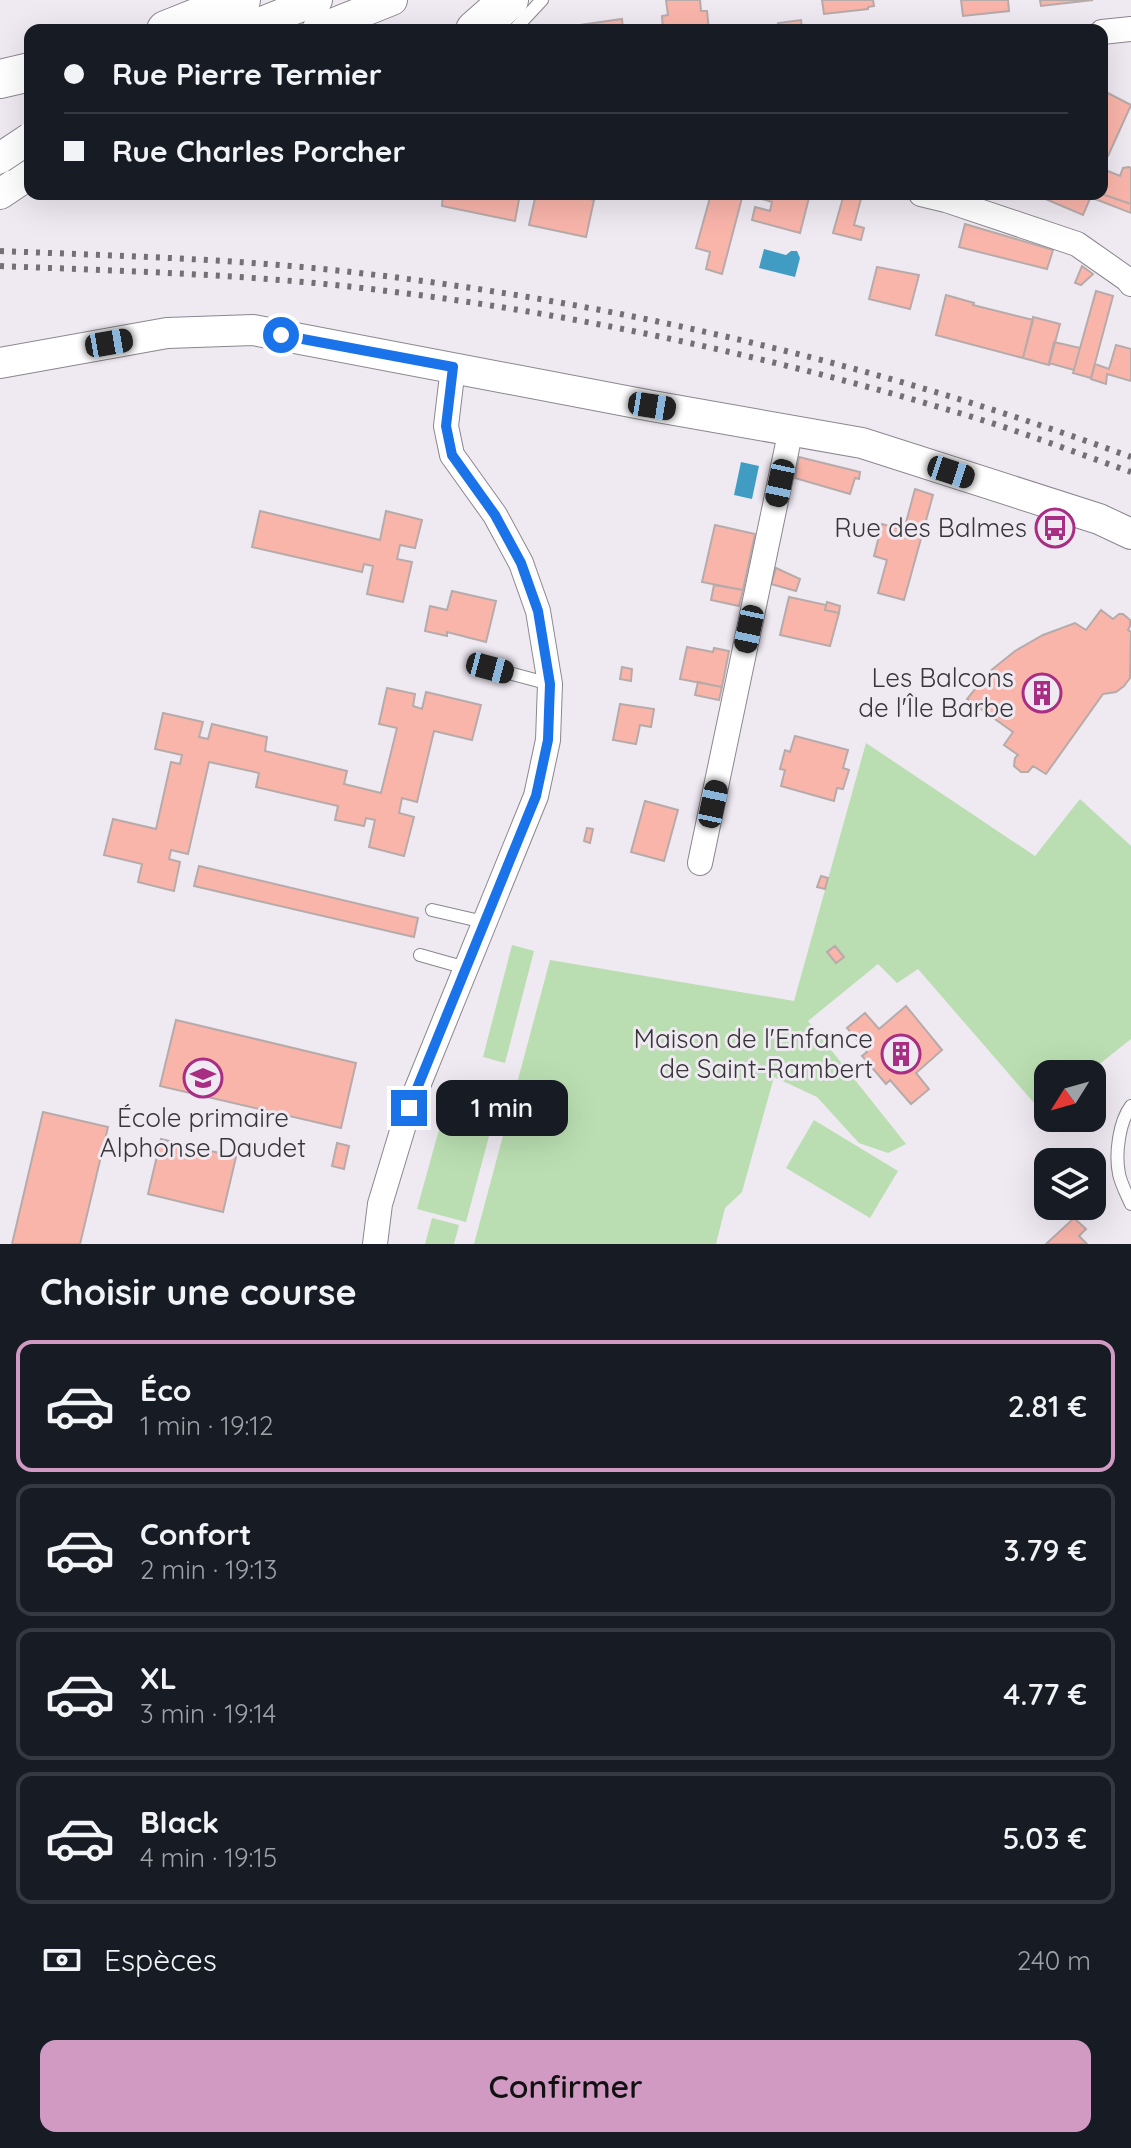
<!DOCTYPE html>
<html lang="fr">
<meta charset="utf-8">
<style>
body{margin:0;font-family:Quicksand,sans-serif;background:#242831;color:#f1f3f6;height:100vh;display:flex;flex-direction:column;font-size:30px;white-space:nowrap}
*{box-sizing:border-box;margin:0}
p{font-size:26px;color:#9ea1a6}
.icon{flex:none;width:44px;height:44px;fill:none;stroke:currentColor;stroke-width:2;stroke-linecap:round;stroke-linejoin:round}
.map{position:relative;height:1244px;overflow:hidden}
.drawer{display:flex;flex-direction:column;background:#171b24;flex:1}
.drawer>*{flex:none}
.banner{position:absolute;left:24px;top:24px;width:1084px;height:176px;border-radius:16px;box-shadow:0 8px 32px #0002;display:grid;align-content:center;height:176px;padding:0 40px;background:#171b24}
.needle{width:52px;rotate:233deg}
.tools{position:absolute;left:1034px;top:1060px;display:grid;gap:16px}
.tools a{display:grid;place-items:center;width:72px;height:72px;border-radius:16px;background:#171b24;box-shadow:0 8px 32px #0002;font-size:40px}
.end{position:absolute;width:36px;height:36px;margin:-18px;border:10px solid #1a73e8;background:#fff;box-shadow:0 0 0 4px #fff}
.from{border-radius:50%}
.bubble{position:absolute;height:56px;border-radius:16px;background:#171b24;box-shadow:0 8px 32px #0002;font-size:26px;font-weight:600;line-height:56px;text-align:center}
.car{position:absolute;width:24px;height:48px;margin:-24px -12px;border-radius:10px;box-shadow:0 0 6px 2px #0007;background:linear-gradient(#222 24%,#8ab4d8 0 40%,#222 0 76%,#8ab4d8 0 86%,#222 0)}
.banner b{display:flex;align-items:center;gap:28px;height:76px;font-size:30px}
.banner b+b{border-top:2px solid #363941}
.banner i{width:20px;height:20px;background:#f1f3f6}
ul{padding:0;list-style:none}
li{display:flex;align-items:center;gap:24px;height:132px;margin:0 16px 12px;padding:0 24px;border:4px solid #363941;border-radius:16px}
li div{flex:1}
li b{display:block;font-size:30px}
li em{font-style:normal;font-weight:600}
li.on{border-color:#d09ac2}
li>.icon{width:72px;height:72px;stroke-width:1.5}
h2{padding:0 40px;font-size:36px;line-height:96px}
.pay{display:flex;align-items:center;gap:20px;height:88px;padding:0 40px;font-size:30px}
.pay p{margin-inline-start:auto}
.action{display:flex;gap:16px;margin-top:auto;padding:16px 40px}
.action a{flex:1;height:92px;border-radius:16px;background:#d09ac2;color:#111;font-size:32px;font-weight:600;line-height:92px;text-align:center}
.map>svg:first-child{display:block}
</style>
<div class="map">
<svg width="1131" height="1244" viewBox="0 0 1131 1244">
<rect width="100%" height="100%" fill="#efe9f2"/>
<!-- green -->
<path fill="#badeb1" d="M 866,743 L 1035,856 L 1080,799 L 1131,846 L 1131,1039 L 1087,1074 L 1048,1074 L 1048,1105 L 1041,1111 L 918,969 L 897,983 L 878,964 L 808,1021 L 906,1144 L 888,1153 L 859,1143 L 817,1097 L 774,1077 L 742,1192 L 725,1208 L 716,1244 L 474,1244 L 550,960 L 794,1001 Z
M 512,945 L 534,951 L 505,1063 L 483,1057 Z
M 448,1097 L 496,1110 L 466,1222 L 417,1209 Z
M 814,1120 L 898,1171 L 870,1218 L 786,1168 Z
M 432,1218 L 459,1225 L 454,1244 L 425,1244 Z"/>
<!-- water -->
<path fill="#419cc3" d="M 764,249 L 786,255 L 791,251 L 797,251 L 800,258 L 795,277 L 759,268 Z
M 741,462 L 759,466 L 752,499 L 734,495 Z"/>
<!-- building -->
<path fill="#fab5ab" stroke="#b7abaa" stroke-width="2" d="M 666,0 L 700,0 L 701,11 L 707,11 L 709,30 L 663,30 L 662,16 L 668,15 Z
M 822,0 L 873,0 L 874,6 L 868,7 L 868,9 L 824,14 Z
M 961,0 L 1008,0 L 1009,11 L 963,16 Z
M 1040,0 L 1093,0 L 1041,6 Z
M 622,19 L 623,30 L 572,30 L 572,26 Z
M 801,20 L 802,30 L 779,30 L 778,23 Z
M 1102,90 L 1131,105 L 1108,156 L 1106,157 L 1102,155 Z
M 1129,167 L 1131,168 L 1131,204 L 1102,194 L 1103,169 L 1120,176 L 1123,168 Z
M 443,194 L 520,194 L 515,221 L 442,206 Z
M 536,194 L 568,194 L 594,200 L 586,237 L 529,225 Z
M 711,194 L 743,194 L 722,274 L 706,269 L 710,252 L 696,248 Z
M 745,194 L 810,194 L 800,233 L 752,220 L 755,207 L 770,211 L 772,202 Z
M 844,194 L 862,195 L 854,225 L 864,228 L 861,240 L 833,233 Z
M 1045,194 L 1092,194 L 1083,215 L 1043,198 Z
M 1092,194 L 1102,194 L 1131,204 L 1131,213 L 1090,197 Z
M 965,224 L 1053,250 L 1047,269 L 959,247 Z
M 1082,266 L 1093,274 L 1081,285 L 1075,283 Z
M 877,267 L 919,275 L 910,309 L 869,299 Z
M 1096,291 L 1113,296 L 1091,378 L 1073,373 Z
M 946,295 L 974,303 L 973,305 L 1033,320 L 1023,358 L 936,335 Z
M 1033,317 L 1060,324 L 1049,365 L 1023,358 Z
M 1054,342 L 1080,348 L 1074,370 L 1049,363 Z
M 1116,345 L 1131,349 L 1131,381 L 1107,374 L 1106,384 L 1091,379 L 1095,364 L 1109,369 Z
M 799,457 L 860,472 L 859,479 L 855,478 L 850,494 L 795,478 Z
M 915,489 L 933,495 L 904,600 L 878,593 L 887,560 L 874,556 L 882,524 L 904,530 Z
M 260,511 L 380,540 L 386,511 L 422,520 L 415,548 L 400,545 L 397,559 L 412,562 L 403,602 L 367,594 L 373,566 L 364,564 L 362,572 L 252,547 Z
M 715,525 L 755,534 L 743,590 L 702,582 Z
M 776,568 L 800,579 L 796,591 L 771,584 Z
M 714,585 L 743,590 L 739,606 L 711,600 Z
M 452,591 L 496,601 L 486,642 L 447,632 L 447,636 L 425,631 L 430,606 L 447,610 Z
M 789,597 L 826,605 L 825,610 L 839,613 L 830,646 L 780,635 Z
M 827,602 L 840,606 L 839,613 L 825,610 Z
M 1101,610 L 1113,619 L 1119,614 L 1123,614 L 1130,620 L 1130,626 L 1128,630 L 1131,632 L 1130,678 L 1124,686 L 1116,692 L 1103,694 L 1046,774 L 1033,766 L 1028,772 L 1021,772 L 1014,766 L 1015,758 L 1018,755 L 1004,745 L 1013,732 L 967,699 L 989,672 L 1015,651 L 1043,635 L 1075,623 L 1086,630 Z
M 687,647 L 713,652 L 714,648 L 729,651 L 722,687 L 680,679 Z
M 622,667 L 632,669 L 631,681 L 620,679 Z
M 698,682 L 722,687 L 719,700 L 695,695 Z
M 387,688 L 415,694 L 413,706 L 422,709 L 426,692 L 481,705 L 472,740 L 434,731 L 417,802 L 402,798 L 399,813 L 414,817 L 404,856 L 369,847 L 375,820 L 366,818 L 364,826 L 335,820 L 338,806 L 256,787 L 259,773 L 209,762 L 188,854 L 171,850 L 169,859 L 180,862 L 174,891 L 138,882 L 142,864 L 104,855 L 113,819 L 156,829 L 171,762 L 180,764 L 182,755 L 155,749 L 163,713 L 203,722 L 199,737 L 208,739 L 212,724 L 267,737 L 265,751 L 347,771 L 344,784 L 381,793 L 397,728 L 379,724 Z
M 620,704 L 654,709 L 651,727 L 640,725 L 636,744 L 613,740 Z
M 795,736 L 848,750 L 843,768 L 849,770 L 843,789 L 837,788 L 834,801 L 781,786 L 785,770 L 780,769 L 785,750 L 790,752 Z
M 645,801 L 678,810 L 664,861 L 631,852 Z
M 587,828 L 593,829 L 590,843 L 584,841 Z
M 199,866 L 418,918 L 414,937 L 194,886 Z
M 821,876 L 828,878 L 825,889 L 817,887 Z
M 835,946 L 844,957 L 836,963 L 827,952 Z
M 906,1006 L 942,1050 L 916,1073 L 929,1089 L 911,1104 L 890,1080 L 886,1084 L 862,1056 L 867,1052 L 847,1028 L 865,1013 L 879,1029 Z
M 176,1020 L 356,1063 L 341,1128 L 160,1086 Z
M 43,1112 L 108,1127 L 80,1244 L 12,1244 Z
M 161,1139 L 236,1157 L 223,1212 L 148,1194 Z
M 337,1143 L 349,1146 L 344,1169 L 332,1166 Z
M 1074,1218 L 1086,1229 L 1079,1236 L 1087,1244 L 1046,1244 Z"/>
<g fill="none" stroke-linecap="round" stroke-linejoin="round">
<!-- service casing -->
<g stroke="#8b868f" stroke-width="14">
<path id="service" d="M 514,30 L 542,0
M 490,668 L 550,684
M 432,910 L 484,922
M 420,955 L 466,968
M 1131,1106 C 1119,1122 1115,1154 1119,1174 C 1121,1184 1127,1195 1131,1204"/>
</g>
<!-- minor casing -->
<g stroke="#8b868f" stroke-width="26">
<path id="minor" d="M 1102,32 L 1131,29
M 921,194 L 946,200 L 1077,244 L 1127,279 L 1131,284
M 700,863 L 791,429
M 375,1244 L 380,1204 L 409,1108 L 536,796 L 548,740 L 550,684 L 538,611 L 521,563 L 495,515 L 452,455 L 446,426 L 453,367"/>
</g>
<!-- tertiary casing -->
<g stroke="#8b868f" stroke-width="32">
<path id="tertiary" d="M 242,30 L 317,0
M 317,30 L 392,0
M 0,194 L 30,174
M 0,363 L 167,333 L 253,330 L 652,406 L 862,443 L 1099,519 L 1131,534"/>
</g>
<!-- primary casing -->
<g stroke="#8b868f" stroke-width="40">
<path id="primary" d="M 166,30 L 241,0
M 475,30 L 509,0
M 0,79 L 30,72"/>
</g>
<!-- service -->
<use href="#service" stroke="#fff" stroke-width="12"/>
<!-- minor -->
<use href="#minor" stroke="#fff" stroke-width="24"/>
<!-- tertiary -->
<use href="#tertiary" stroke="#fff" stroke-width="30"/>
<!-- primary -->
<use href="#primary" stroke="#fff" stroke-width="38"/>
<!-- rail -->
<path stroke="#737074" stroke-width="6" stroke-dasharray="4 8" stroke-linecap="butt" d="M 0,251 C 123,256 246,259 368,274 C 628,305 885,367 1131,457
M 0,266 C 121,271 242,274 362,288 C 564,311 765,355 959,413 C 1017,430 1074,452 1131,472"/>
<!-- tertiary-bridge casing -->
<g stroke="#8b868f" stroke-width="32" stroke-linecap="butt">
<path id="tertiary-bridge" d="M 0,158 L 30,138"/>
</g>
<!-- tertiary-bridge -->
<use href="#tertiary-bridge" stroke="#fff" stroke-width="30"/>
</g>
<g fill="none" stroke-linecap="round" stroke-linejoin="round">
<!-- route -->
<path stroke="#1a73e8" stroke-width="10" d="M 281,335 L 453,367 L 446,426 L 452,455 L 495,515 L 521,563 L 538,611 L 550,684 L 548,740 L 536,796 L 409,1108"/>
</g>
<!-- icons -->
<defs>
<g id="bus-ring" transform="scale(2)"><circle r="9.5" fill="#efe9f2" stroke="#a72e83" stroke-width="1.5"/><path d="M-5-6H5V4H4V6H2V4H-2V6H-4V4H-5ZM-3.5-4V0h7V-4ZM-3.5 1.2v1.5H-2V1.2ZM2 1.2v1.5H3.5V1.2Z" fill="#a72e83"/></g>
<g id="building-ring" transform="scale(2)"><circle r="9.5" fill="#efe9f2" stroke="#a72e83" stroke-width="1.5"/><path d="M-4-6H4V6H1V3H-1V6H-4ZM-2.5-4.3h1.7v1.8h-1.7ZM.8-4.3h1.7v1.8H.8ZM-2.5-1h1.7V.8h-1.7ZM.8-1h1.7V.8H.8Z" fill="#a72e83"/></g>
<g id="school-ring" transform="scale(2)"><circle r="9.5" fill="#efe9f2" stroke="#a72e83" stroke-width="1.5"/><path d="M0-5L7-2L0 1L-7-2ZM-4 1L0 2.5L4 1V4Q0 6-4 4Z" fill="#a72e83"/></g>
</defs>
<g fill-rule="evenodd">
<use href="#bus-ring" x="1055" y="528"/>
<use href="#building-ring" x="1042" y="693"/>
<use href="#building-ring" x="901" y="1054"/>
<use href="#school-ring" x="203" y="1078"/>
</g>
<g text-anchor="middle" stroke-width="6" stroke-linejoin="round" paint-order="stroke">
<!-- poi labels -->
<g font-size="26" fill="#383639" stroke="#efe9f2" text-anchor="end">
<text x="1027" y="537">Rue des Balmes</text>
<text x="1014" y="687">Les Balcons<tspan x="1014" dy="30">de l'Île Barbe</tspan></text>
<text x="873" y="1048">Maison de l'Enfance<tspan x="873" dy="30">de Saint-Rambert</tspan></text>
<text x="203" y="1127" text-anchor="middle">École primaire<tspan x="203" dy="30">Alphonse Daudet</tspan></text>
</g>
</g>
</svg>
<div class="tools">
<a><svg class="needle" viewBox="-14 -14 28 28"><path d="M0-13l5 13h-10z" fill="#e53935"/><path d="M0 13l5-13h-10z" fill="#9ea1a6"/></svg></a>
<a><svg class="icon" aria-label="layers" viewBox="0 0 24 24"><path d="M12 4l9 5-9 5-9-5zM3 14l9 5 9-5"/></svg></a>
</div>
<i class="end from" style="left:281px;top:335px"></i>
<i class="end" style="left:409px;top:1108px"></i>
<div class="bubble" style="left:436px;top:1080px;width:132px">1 min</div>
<i class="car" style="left:109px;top:343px;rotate:80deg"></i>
<i class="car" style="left:652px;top:406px;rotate:99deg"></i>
<i class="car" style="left:951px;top:472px;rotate:108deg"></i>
<i class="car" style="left:780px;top:483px;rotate:192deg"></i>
<i class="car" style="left:749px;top:629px;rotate:192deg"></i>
<i class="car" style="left:490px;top:668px;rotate:105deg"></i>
<i class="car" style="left:713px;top:804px;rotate:12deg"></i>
<div class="banner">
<b><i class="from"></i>Rue Pierre Termier</b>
<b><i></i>Rue Charles Porcher</b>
</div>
</div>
<section class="drawer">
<h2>Choisir une course</h2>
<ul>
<li class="on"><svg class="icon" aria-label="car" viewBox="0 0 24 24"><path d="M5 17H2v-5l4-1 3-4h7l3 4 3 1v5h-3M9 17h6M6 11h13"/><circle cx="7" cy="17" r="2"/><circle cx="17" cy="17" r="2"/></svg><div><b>Éco</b><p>1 min · 19:12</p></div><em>2.81 €</em></li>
<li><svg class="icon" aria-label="car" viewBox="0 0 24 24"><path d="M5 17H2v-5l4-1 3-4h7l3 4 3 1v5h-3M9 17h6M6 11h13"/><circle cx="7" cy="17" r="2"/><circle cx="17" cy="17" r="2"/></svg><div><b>Confort</b><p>2 min · 19:13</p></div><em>3.79 €</em></li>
<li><svg class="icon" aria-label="car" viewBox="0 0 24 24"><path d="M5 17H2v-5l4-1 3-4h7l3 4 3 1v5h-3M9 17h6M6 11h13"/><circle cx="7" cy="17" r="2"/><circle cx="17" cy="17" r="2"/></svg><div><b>XL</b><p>3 min · 19:14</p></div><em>4.77 €</em></li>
<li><svg class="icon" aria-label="car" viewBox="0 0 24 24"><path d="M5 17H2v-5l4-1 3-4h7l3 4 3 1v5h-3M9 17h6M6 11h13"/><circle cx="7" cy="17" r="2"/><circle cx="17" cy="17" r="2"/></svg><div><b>Black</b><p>4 min · 19:15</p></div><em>5.03 €</em></li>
</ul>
<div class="pay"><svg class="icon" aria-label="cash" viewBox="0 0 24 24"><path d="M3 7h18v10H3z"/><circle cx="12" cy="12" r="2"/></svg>Espèces<p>240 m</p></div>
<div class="action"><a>Confirmer</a></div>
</section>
